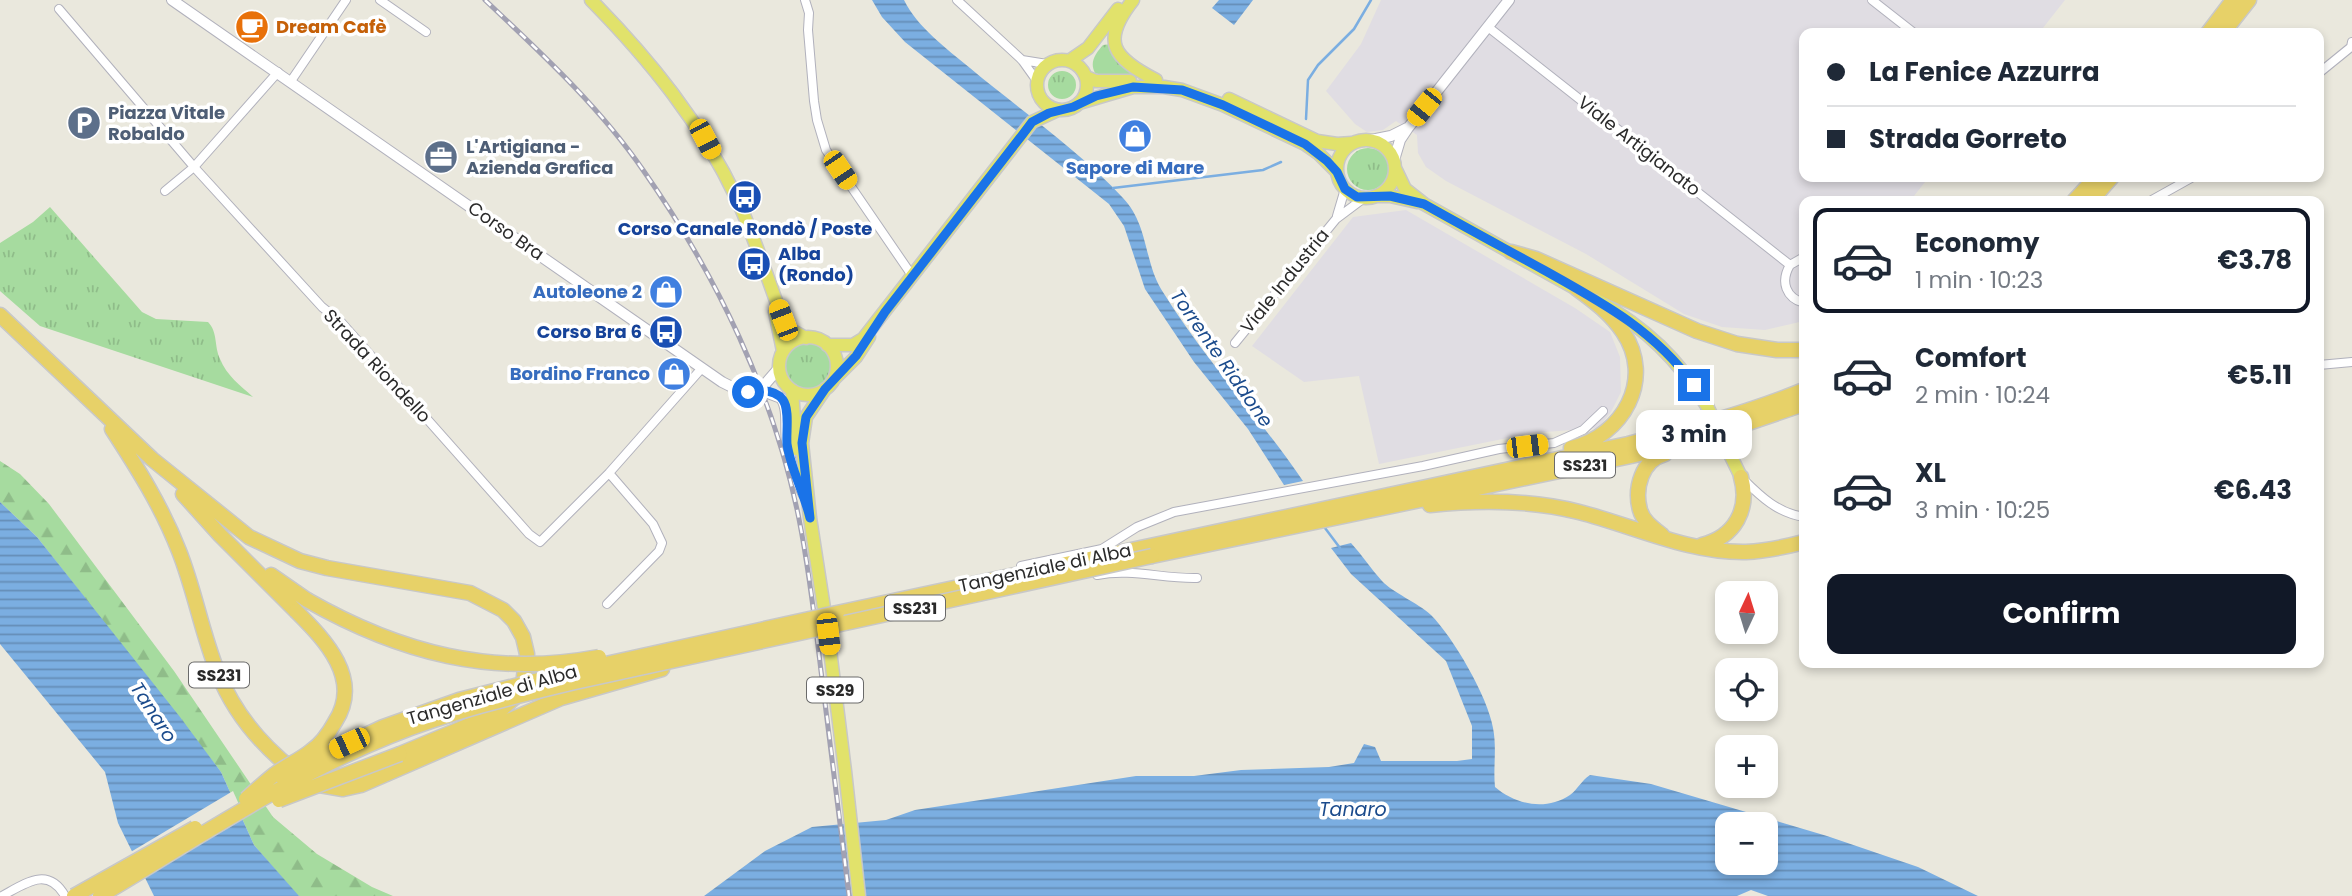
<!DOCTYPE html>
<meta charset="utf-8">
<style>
body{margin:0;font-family:Poppins,sans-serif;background:#f6f6f7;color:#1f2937;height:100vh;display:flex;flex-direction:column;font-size:26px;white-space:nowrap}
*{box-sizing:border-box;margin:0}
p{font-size:23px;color:#747a83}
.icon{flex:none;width:38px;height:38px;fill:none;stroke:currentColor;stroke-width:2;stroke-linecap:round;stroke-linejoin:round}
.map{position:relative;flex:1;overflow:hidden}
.panel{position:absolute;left:1799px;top:196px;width:525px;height:472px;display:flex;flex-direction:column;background:#fff;border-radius:14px;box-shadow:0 4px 10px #0003}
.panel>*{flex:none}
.top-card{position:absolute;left:1799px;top:28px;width:525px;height:154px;border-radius:14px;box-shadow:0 4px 10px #0003;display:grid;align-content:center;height:154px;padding:0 28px;background:#fff}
.needle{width:46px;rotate:4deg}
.buttons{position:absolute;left:1715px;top:581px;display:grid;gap:14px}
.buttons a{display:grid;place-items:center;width:63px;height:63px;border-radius:14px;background:#fff;box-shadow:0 4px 10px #0003;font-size:35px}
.end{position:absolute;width:32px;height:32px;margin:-16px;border:9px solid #1a73e8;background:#fff;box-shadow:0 0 0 4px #fff}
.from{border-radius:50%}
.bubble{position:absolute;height:49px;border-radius:14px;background:#fff;box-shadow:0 4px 10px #0003;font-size:23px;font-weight:700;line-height:49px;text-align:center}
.car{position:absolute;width:21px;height:42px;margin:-21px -10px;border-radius:9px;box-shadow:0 0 5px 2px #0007;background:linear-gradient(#f5c518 24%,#345 0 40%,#f5c518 0 76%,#345 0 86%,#f5c518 0)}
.top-card b{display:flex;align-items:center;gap:24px;height:66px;font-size:26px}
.top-card b+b{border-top:2px solid #e0e1e3}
.top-card i{width:18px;height:18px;background:#1f2937}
ul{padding:12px 0 0;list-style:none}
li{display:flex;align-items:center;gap:21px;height:105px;margin:0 14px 10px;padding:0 14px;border:4px solid transparent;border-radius:14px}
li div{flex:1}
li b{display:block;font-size:26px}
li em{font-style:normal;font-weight:700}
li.active{border-color:#111827}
li>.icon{width:63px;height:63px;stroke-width:1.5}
.primary-button{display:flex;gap:14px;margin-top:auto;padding:14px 28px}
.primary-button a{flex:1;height:80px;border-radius:14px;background:#111827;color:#fff;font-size:28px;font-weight:700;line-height:80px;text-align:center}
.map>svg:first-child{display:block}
</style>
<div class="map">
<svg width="2352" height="896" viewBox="0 0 2352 896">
<defs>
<pattern id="grass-tufts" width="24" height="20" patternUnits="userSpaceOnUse" patternTransform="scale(1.75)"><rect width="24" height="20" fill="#a6db9f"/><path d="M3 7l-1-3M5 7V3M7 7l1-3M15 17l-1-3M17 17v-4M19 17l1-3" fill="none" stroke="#8fbc89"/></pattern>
<pattern id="forest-firs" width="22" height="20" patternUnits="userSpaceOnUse" patternTransform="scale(1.75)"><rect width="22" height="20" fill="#a6db9f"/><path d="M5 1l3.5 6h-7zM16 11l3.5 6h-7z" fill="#8fbc89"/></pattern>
<pattern id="water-rules" width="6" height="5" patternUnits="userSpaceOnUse" patternTransform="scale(1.75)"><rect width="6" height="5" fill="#7baee1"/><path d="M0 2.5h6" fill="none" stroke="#658eb7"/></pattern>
</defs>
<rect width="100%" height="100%" fill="#eae8dd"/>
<!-- industrial -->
<path fill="#e0dde3" d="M 1381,0 L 2065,0 L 2039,33 L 1804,33 L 1804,177 L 1929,177 L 1910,201 L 1804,201 L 1804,321 L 1765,330 L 1722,327 L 1684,314 L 1586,254 L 1446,181 L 1426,167 L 1418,153 L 1417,135 L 1396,121 L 1383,130 L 1367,132 L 1355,124 L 1326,91 L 1361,44 Z
M 1406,210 L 1575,308 L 1610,332 L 1620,357 L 1621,392 L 1611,412 L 1598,428 L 1532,433 L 1379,464 L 1359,376 L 1304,382 L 1252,346 L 1353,217 Z"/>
<!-- grass -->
<path fill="url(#grass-tufts)" d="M 1112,44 L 1138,75 L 1115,79 L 1095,73 C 1089,62 1096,53 1103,45 Z
M1048 85a14 14 0 1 1 28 0a14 14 0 1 1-28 0Z
M1347 169a21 21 0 1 1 42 0a21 21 0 1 1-42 0Z
M 50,207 L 142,312 L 156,319 L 208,322 C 218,332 214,346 220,359 C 227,376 240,385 253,397 L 40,326 L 0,291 L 0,243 L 33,222 Z
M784 366a24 24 0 1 1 48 0a24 24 0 1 1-48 0Z"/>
<!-- forest -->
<path fill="url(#forest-firs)" d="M 0,461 L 20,474 L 49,504 L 174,671 L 273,817 L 317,854 L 372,887 L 393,896 L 299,896 L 296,894 L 254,845 L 221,772 L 37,537 L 0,502 Z"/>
<!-- water -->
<path fill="url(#water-rules)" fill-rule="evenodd" d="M 872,0 L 904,0 C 918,28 946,48 970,68 C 1020,110 1079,150 1123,198 C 1148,224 1144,260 1161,289 C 1203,358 1258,415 1303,481 L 1284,485 L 1248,429 L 1194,362 L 1145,289 L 1124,226 L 1109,204 L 905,42 L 882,17 Z
M 1219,0 L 1253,0 L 1234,25 L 1212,8 Z
M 0,502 L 37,537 L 180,717 L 221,772 L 254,845 L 299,896 L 154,896 L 118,823 L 105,772 L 0,644 Z
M 1351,543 C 1362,555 1371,569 1382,581 C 1393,593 1417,602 1431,615 C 1453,637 1488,697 1493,728 C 1497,748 1493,768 1495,787 C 1516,805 1546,811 1570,795 C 1578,789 1581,781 1590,775 L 1651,784 L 1827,836 L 1918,867 L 1978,896 L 1768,896 L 1751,890 L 1737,896 L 704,896 L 765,851 L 812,827 L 886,820 L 915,810 L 1136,776 L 1194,776 L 1241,770 L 1329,767 L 1354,763 L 1364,744 L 1375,747 L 1381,761 L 1457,761 L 1472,759 L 1472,726 L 1446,661 L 1351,574 L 1331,548 ZM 1727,824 L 1766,824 L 1766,863 L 1727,863 Z"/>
<!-- pier -->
<path fill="#eae8dd" d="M 233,791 L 245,818 L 141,879 L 129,853 Z"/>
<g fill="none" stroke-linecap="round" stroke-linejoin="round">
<!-- stream -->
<path stroke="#7baee1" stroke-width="2.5" d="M 1306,119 L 1308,80 L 1318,65 L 1354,29 L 1371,0
M 1113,188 L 1263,170 L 1281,162
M 1325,528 L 1340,548"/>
<!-- minor casing -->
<g stroke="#b1b1bc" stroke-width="10">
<path id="minor" d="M 380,0 L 426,32
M 805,0 L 809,13 L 808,30 L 814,101 L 817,120 L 826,150 L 913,277
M 957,0 L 1022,60 L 1037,81
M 1872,0 L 1914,33
M 59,9 L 194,167 L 322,307 L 341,322 L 529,534 L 540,542 L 609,473 L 702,368
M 1488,27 L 1790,265
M 1022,60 L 1047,64
M 2319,73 L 2351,47 L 2352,42
M 291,81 L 346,0
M 165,191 L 194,167 L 278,72
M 2150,201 L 2193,177
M 1337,216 L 1345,189
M 1804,257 L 1790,265 C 1780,282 1786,298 1804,303
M 1235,343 L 1336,219 L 1364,198
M 2319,365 L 2352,362
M 1743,479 C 1761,497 1778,513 1804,517
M 1021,566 L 1102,549 L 1137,527 L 1174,512 L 1423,466 L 1499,449 L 1554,443 L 1583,430 L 1603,411
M 1097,575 C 1131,568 1163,579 1197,578
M 607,604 L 659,551 L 662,543 L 653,524 L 609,473
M 2,896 C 26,883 48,866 65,896"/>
</g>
<!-- tertiary casing -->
<g stroke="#b1b1bc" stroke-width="12">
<path id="tertiary" d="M 172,0 L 722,382 L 740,391 L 760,390 L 781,398 C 789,409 785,428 787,441 C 789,461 795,478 804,495
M 1371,140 L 1391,136 L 1407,128
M 1394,160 L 1400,140 L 1408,128 L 1509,0
M 760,390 L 779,368"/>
</g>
<!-- primary casing -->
<g stroke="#c8c8c8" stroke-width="15">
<path id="primary" d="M 591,0 C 650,60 701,123 737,199 C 755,238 768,280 783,320 L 793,331 L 806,338
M 1133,0 C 1100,42 1113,58 1156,80
M1037 85a25 25 0 1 1 50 0a25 25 0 1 1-50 0Z
M 1069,61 L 1088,48 L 1118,9
M 1086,77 L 1096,81 L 1130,81
M 1229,99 L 1317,141 L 1337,144 L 1352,143
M 1079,103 L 1133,87 L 1164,87 L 1182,90 L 1223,105 L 1305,144 L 1318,153 L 1337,172
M1337 169a29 29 0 1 1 58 0a29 29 0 1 1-58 0Z
M 1395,168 L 1405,189 L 1424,204 L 1582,292
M 1376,196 L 1390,196 L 1417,202
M 1598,301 C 1646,328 1678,359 1707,406
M 775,312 L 783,351
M779 366a29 29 0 1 1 58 0a29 29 0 1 1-58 0Z
M 827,345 L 853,345 L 863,339 L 1032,122 L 1058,110
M 834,379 L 856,357 L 869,337
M 825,389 L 806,417 L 802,443 L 810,518 L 828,634 L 845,771 L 859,896
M 792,390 L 796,449
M 1725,444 L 1741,477"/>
</g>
<!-- trunk casing -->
<g stroke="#c8c8c8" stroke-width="17">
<path id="trunk" d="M 2208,33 L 2233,0
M 2223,33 L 2249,0
M 2074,201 L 2096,177
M 2091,201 L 2112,177
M 1511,252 L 1536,259 L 1697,331 L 1737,344 L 1777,350 L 1804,350
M 0,315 L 152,459 L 249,537 L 300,561 L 327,568 L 470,593 L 503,610 L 514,621 L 523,637 L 527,654 L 523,684 L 513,699 L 496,714 L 400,754
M 112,429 C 138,469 162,507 179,551 C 195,591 202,634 218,673 C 234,713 263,747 297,773
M 1571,448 C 1623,436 1655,379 1623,332 C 1611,314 1594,301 1576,288
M 183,494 L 220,535 L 296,611
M 1430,505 C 1478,500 1532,500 1579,512 C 1634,526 1688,553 1746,552 C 1766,551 1785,547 1804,542
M 1662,535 C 1653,528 1643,521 1640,510 C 1634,488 1642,460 1665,454
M 1702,545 C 1735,537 1750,509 1741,477
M 1152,556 L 1631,456 L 1704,438 L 1804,404
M 271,575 L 307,600
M 837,613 L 1628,444 C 1688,429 1747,413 1804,390
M 314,784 L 343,789 L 361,785 L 561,698 L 662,669"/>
</g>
<!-- minor -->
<use href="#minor" stroke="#fff" stroke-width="8"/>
<!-- tertiary -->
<use href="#tertiary" stroke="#fff" stroke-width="10"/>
<!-- primary -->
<use href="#primary" stroke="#e1e26b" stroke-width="12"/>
<!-- trunk -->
<use href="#trunk" stroke="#e7d168" stroke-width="14"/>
<!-- rail casing -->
<g stroke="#a2a1b2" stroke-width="5">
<path id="rail" d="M 485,0 C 541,53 599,106 643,170 C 716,274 774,394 799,519 C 809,569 815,620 821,671 C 831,746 840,821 849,896"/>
</g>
<!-- rail -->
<use href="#rail" stroke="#fff" stroke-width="2.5" stroke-dasharray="8" stroke-linecap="butt"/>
<!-- primary-bridge casing -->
<g stroke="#c8c8c8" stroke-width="15" stroke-linecap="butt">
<path id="primary-bridge" d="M 1707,406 L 1725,444"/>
</g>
<!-- trunk-bridge casing -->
<g stroke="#c8c8c8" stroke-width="17" stroke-linecap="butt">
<path id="trunk-bridge" d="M 307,600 C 400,653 492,677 599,657
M 283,778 L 332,751 L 383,727 L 459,700 L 574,671 L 837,613
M 246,799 C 255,791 265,782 275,774 C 286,766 300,760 311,751 C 321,744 329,733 335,722 C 363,679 325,640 296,611
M 279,800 L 400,754
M 74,896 L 195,828
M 100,896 C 194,840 288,777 390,736 C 450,712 512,697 575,682 L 1152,556"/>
</g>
<!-- primary-bridge -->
<use href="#primary-bridge" stroke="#e1e26b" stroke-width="12"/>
<!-- trunk-bridge -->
<use href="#trunk-bridge" stroke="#e7d168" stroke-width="14"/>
</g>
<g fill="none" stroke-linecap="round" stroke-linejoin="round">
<!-- route -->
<path stroke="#1a73e8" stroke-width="9" d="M 748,392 C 759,390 775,389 783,400 C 790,410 786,432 787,444 C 791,470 804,492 810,518 L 802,443 L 806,417 L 825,389 L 856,356 L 885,312 L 1023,134 L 1032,122 L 1049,113 L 1073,107 L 1096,96 L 1133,87 L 1182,90 L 1223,105 L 1305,144 L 1327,161 L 1337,172 L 1345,189 L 1357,197 L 1390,196 L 1424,204 C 1463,226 1502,247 1542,269 C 1601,302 1653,329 1694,385"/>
</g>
<!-- icons -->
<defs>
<g id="cafe-disc" transform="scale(1.75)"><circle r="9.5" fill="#e8710a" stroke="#fff"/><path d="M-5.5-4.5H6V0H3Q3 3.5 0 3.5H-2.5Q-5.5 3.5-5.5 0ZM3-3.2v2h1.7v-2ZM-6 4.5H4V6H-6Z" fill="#fff"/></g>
<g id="parking-disc" transform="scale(1.75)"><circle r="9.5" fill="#5c6f8a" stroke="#fff"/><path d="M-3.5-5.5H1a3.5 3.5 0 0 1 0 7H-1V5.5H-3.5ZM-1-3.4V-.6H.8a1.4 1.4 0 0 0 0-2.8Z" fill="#fff"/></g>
<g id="shop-disc" transform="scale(1.75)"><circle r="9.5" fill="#3f7fe0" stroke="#fff"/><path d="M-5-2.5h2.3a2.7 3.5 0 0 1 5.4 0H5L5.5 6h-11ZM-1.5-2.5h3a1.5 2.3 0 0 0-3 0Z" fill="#fff"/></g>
<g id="office-disc" transform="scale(1.75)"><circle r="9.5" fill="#5c6f8a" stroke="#fff"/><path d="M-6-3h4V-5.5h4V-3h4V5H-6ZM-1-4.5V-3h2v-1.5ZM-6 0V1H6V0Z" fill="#fff"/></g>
<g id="bus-disc" transform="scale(1.75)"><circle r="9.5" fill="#1a4fb4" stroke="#fff"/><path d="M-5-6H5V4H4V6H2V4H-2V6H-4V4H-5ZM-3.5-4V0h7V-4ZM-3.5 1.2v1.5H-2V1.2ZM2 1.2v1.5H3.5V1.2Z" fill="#fff"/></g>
</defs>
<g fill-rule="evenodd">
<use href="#cafe-disc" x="252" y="27"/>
<use href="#parking-disc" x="84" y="123"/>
<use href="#shop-disc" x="1135" y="136"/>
<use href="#office-disc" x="441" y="157"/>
<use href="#bus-disc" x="745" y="197"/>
<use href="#bus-disc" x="754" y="264"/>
<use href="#shop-disc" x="666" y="292"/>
<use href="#bus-disc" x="666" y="332"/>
<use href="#shop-disc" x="674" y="374"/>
</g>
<g text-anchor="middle" stroke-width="7" stroke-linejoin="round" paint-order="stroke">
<!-- shield labels -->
<g fill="#fff" stroke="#6a6a6a" stroke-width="2">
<rect x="1555" y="452.5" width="60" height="25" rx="5"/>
<rect x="885" y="595.5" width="60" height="25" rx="5"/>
<rect x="189" y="662.5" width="60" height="25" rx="5"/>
<rect x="807" y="677.5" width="56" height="25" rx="5"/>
</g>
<g font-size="16" font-weight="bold" fill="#2a2a2a">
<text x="1585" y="471">SS231</text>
<text x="915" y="614">SS231</text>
<text x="219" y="681">SS231</text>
<text x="835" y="696">SS29</text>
</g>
<!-- food labels -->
<g font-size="18" font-weight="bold" fill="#c56008" stroke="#fff" text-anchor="start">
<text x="276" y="33">Dream Cafè</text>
</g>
<!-- service labels -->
<g font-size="18" font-weight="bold" fill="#4e5e75" stroke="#fff" text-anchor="start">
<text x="108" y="119">Piazza Vitale<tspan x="108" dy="21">Robaldo</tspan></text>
<text x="466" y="153">L'Artigiana -<tspan x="466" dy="21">Azienda Grafica</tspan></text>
</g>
<!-- street labels -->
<g font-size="18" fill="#2a2a2a" stroke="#fff">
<text transform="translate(1639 146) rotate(38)" y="6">Viale Artigianato</text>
<text transform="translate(506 231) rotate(35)" y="6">Corso Bra</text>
<text transform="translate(1285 281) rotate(-51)" y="6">Viale Industria</text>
<text transform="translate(377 366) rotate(47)" y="6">Strada Riondello</text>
<text transform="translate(1045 568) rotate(-12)" y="6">Tangenziale di Alba</text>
<text transform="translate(492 695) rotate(-16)" y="6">Tangenziale di Alba</text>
</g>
<!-- shop labels -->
<g font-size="18" font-weight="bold" fill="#366cbe" stroke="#fff" text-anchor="end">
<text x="1135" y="174" text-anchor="middle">Sapore di Mare</text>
<text x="642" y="298">Autoleone 2</text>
<text x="650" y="380">Bordino Franco</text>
</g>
<!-- transit labels -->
<g font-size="18" font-weight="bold" fill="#164399" stroke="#fff">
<text x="745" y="235">Corso Canale Rondò / Poste</text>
<text x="778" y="260" text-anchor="start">Alba<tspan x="778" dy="21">(Rondo)</tspan></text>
<text x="642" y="338" text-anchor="end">Corso Bra 6</text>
</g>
<!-- water labels -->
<g font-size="19" font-style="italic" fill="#1b4b8c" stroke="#fff">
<text transform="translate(1222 358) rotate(55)" y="7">Torrente Riddone</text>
<text transform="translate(154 712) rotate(57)" y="7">Tanaro</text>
<text x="1353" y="816">Tanaro</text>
</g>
</g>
</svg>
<div class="buttons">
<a><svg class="needle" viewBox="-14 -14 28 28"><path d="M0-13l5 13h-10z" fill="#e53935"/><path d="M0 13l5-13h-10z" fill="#747a83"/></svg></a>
<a><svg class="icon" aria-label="locate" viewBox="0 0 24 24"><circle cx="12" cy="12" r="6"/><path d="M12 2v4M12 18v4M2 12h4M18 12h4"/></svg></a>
<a>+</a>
<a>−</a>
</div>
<i class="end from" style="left:748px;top:392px"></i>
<i class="end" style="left:1694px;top:385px"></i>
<div class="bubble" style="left:1636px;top:410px;width:116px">3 min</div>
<i class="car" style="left:1424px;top:107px;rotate:219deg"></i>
<i class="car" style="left:705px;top:139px;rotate:152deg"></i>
<i class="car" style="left:840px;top:170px;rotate:146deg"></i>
<i class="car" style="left:783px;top:320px;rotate:339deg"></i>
<i class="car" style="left:1527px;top:446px;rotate:83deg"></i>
<i class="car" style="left:828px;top:634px;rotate:173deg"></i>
<i class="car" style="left:349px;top:743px;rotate:245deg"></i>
<div class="top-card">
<b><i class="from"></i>La Fenice Azzurra</b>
<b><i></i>Strada Gorreto</b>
</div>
<section class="panel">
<ul>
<li class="active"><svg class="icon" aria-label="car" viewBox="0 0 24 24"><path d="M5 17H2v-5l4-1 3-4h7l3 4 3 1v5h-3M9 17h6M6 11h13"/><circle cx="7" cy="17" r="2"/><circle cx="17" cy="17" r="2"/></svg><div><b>Economy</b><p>1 min · 10:23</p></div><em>€3.78</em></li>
<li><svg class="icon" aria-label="car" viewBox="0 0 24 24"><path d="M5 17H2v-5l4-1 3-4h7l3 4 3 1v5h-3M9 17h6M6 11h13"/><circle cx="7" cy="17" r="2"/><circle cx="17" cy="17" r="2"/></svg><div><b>Comfort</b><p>2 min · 10:24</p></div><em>€5.11</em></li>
<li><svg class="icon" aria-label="car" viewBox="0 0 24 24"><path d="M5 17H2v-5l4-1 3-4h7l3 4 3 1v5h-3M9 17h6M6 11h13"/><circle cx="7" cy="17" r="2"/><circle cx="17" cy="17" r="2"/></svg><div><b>XL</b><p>3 min · 10:25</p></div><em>€6.43</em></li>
</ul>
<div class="primary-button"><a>Confirm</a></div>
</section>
</div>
